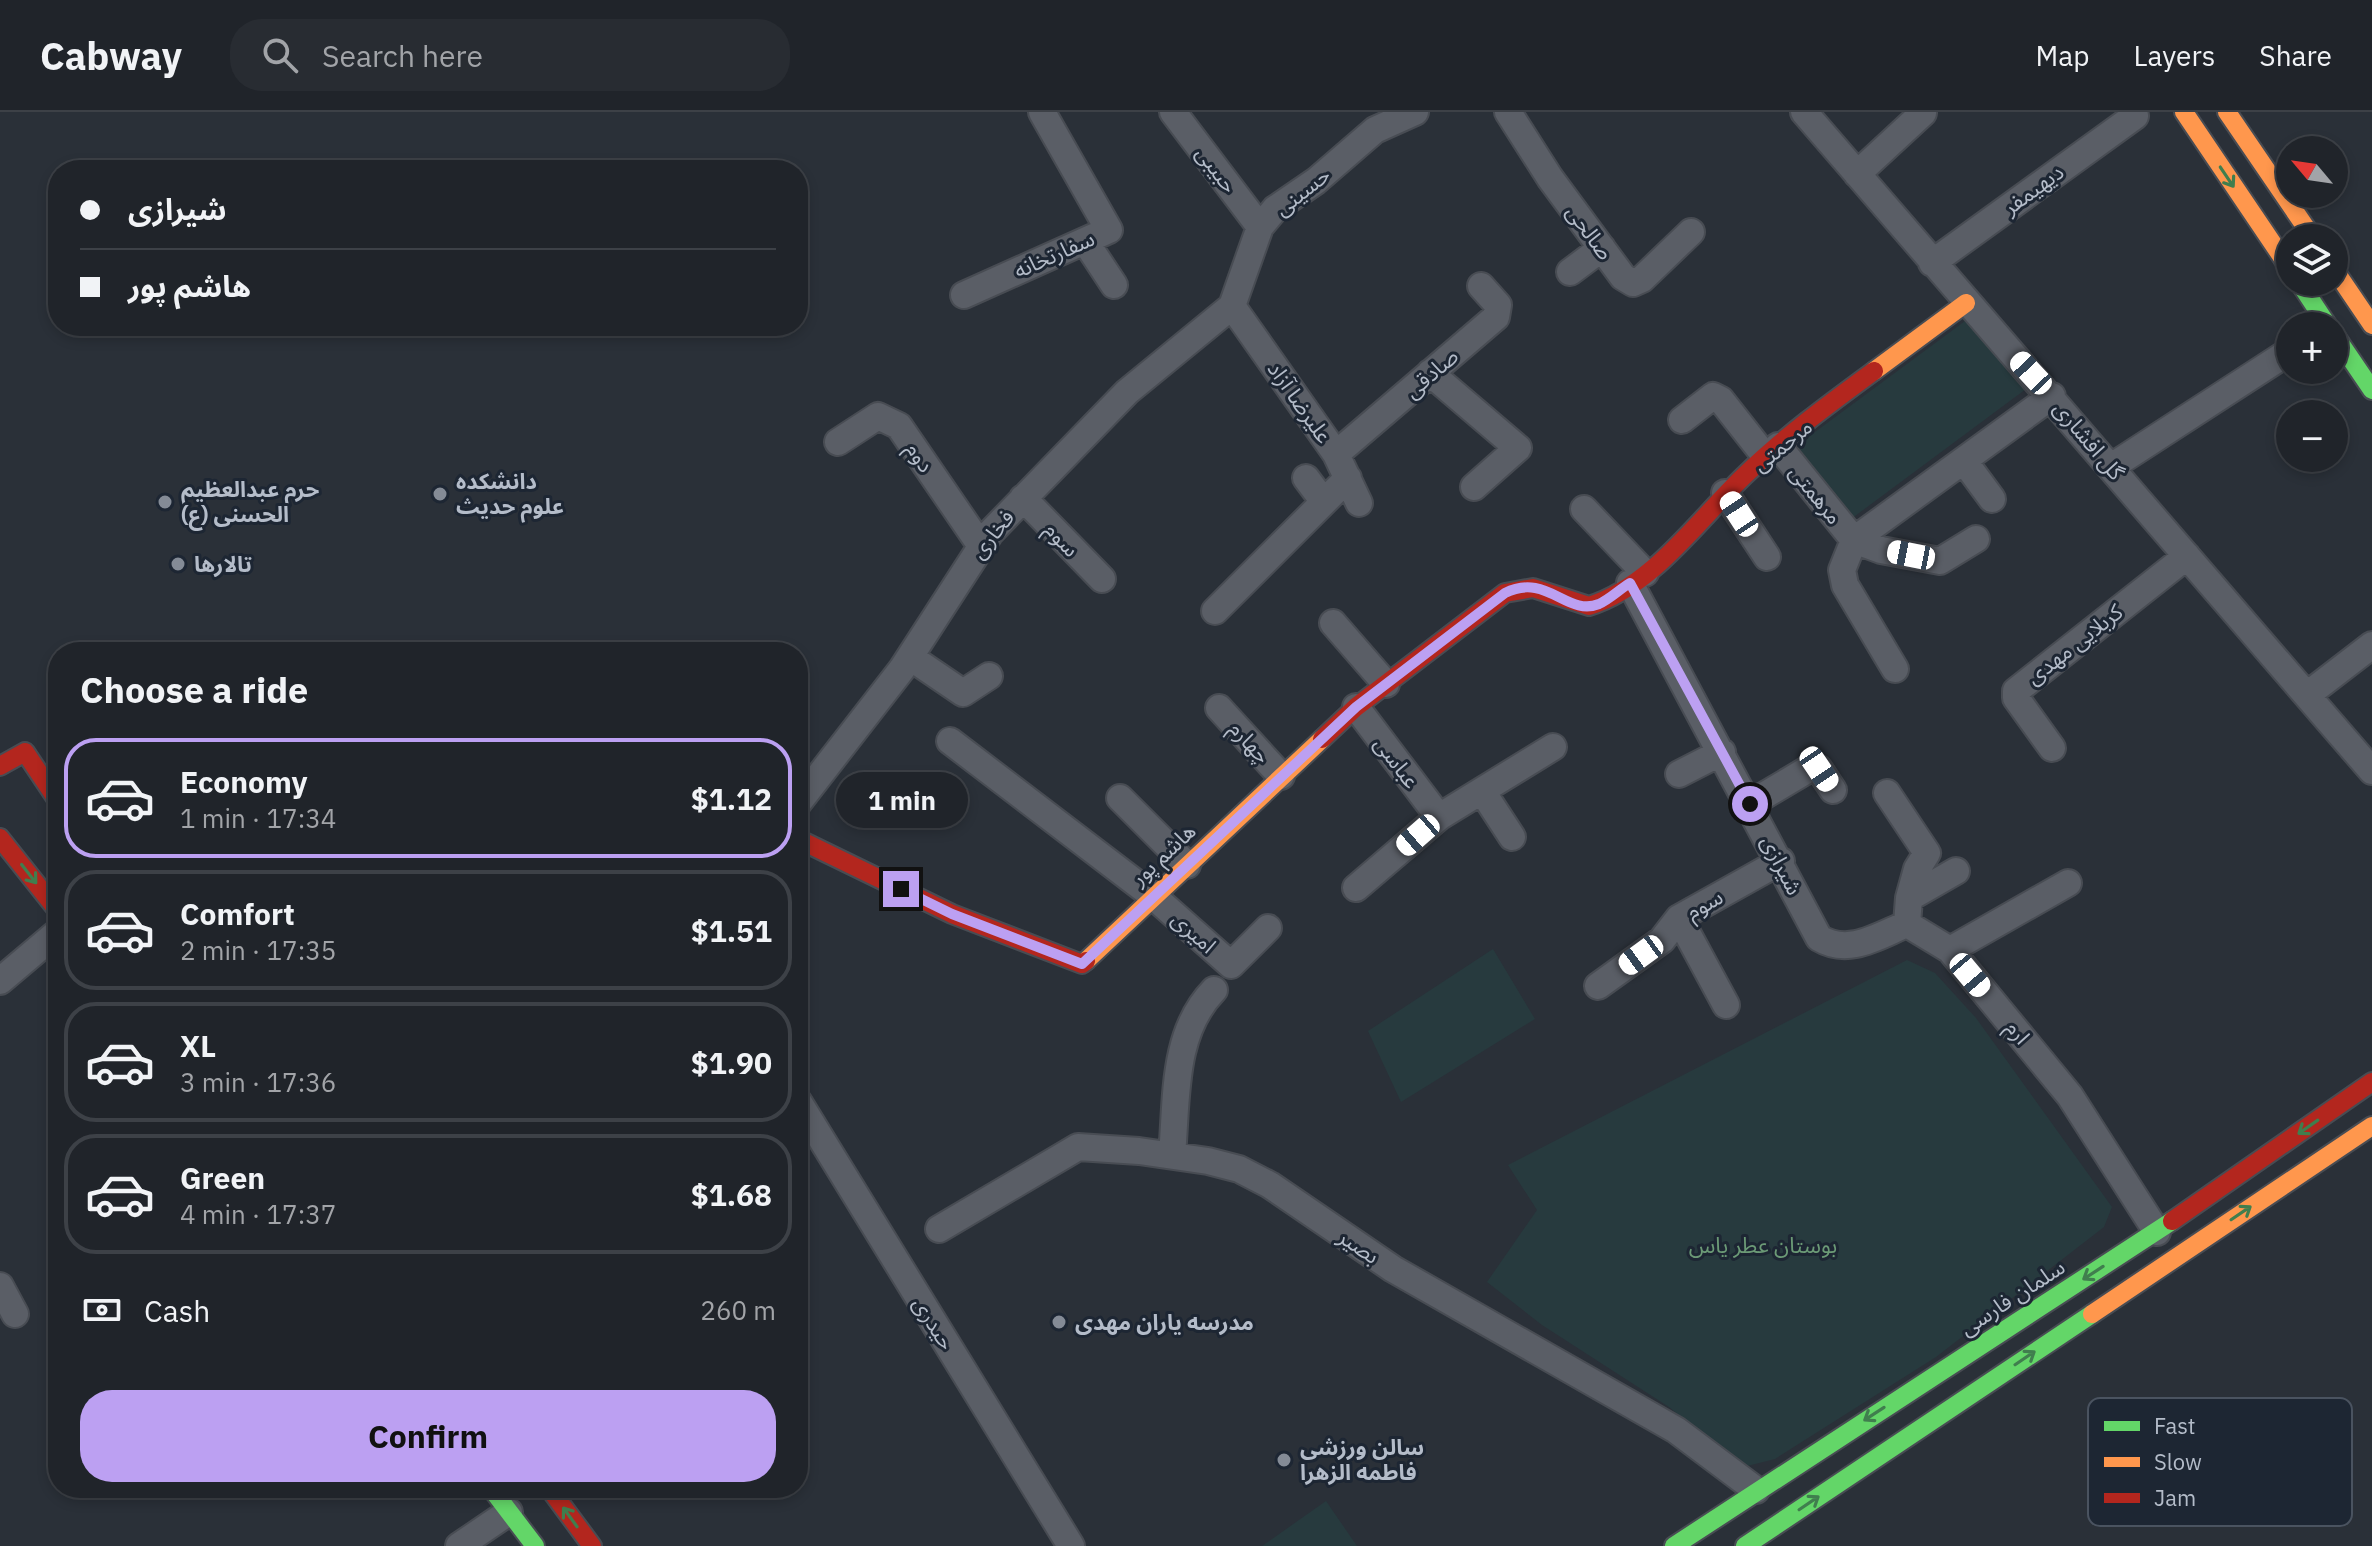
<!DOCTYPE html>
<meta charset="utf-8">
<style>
body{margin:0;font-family:"IBM Plex Sans","Noto Sans Arabic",sans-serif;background:#282c32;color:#f1f3f6;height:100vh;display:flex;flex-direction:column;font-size:30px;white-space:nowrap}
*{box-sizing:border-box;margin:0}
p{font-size:26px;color:#a2a4a8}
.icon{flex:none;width:44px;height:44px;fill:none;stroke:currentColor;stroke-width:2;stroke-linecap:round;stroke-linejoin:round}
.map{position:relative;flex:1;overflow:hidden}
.sheet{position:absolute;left:48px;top:530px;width:760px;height:856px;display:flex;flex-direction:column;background:#20242a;border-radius:32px;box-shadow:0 4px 12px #0003,0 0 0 2px #3d4147}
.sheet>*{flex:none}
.banner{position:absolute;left:48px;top:48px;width:760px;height:176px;border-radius:32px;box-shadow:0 4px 12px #0003,0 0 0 2px #3d4147;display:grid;align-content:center;height:176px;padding:0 32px;background:#20242a}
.needle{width:52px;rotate:299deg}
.buttons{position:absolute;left:2276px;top:24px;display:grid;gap:16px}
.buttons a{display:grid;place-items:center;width:72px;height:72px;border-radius:50%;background:#20242a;box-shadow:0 4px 12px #0003,0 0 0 2px #3d4147;font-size:40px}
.end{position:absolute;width:36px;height:36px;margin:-18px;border:10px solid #bca0f2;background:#111;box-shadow:0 0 0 4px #111}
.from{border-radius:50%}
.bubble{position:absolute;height:56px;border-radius:28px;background:#20242a;box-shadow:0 4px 12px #0003,0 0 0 2px #3d4147;font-size:26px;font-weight:800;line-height:56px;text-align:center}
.car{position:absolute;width:24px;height:48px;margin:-24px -12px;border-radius:10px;box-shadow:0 0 6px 2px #0007;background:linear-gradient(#fff 24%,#345 0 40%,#fff 0 76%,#345 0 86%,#fff 0)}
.banner b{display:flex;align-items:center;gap:28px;height:76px;font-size:30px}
.banner b+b{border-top:2px solid #3d4147}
.banner i{width:20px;height:20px;background:#f1f3f6}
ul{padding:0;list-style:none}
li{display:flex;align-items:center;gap:24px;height:120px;margin:0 16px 12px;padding:0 16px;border:4px solid #3d4147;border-radius:32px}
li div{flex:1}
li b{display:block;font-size:30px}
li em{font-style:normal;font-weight:800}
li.selected{border-color:#bca0f2}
li>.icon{width:72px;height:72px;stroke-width:1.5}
h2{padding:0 32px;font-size:36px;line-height:96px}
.pay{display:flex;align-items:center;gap:20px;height:88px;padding:0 32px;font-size:30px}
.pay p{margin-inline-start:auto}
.button{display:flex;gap:16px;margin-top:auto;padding:16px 32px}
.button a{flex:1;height:92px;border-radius:32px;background:#bca0f2;color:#111;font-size:32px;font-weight:800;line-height:92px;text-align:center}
header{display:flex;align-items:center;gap:48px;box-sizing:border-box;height:112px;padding:0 40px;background:#20242a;border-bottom:2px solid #3d4147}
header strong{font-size:38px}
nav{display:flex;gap:44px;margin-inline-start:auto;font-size:28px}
.search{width:560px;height:72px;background:#282c32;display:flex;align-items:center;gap:20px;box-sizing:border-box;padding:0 28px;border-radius:32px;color:#a2a4a8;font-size:30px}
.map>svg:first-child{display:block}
</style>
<header>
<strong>Cabway</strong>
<div class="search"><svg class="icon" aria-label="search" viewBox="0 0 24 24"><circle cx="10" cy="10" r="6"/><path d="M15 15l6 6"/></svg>Search here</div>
<nav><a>Map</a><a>Layers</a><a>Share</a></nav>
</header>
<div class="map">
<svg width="2372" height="1434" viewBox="0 0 2372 1434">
<rect width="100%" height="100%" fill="#2a3038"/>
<!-- green -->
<path fill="#273a3e" d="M 1965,209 L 2026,277 L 1851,407 L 1792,337 Z
M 1493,837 L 1535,907 L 1401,990 L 1368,919 Z
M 1907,848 L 1935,861 L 1976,906 L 2112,1095 L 2104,1115 L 1936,1245 L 1775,1347 L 1743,1355 L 1669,1295 L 1542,1213 L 1487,1170 L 1537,1098 L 1508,1053 Z
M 1326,1389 L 1357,1434 L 1262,1434 Z"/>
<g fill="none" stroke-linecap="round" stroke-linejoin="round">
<!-- street casing -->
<g stroke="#484c53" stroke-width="30">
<path id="street" d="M 1173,0 L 1260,115
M 1508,0 L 1550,66 L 1623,165 L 1633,171 L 1642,167 L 1691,120
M 1804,0 L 2372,659
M 1857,62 L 1923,1
M 1085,129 L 1114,173
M 1932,151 L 2135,4
M 1570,160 L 1602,136
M 964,183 L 1109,118 L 1042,0
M 1232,194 L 1260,115 L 1275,97 L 1316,69 L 1375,18 L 1415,0
M 1232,194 L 1336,342 L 1359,391
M 1430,261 L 1518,336 L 1474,375
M 1682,308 L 1713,284 L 1721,288 L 1765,344
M 838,330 L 878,304 L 899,314 L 981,434
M 1778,334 L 1854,428 L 1842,458 L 1845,473 L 1895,557
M 1336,342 L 1496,205 L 1498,193 L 1481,174
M 1964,349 L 1992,387
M 2111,355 L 2290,239
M 1306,366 L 1324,390
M 1725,381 L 1767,445
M 1023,386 L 1102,467
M 1584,397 L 1645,461
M 1854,428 L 2052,284
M 1854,428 L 1881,438 L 1940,449 L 1976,427
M 1630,471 L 1819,826 C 1849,844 1878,824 1907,812
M 1215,499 L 1348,366
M 1333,511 L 1386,572
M 910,545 L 963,581 L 989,564
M 2307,583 L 2372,533
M 1356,595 L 1439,705
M 1219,596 L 1281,664
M 950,629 L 1153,784 L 1231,853 L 1268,816
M 2052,636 L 2016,586 L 2016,579 L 2187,444
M 1679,662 L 1722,640
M 1482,679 L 1512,725
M 1887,681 L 1927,741 L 1917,757 L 1909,786
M 1120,686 L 1187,753
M 798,691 L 902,557 L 990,421 L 1127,280 L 1232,194
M 1750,692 L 1812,655 L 1819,657 L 1833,678
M 2068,771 L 1950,838 L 2070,984 L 2157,1120
M 1356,776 L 1439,705 L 1553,635
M 1679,806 L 1726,893
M 1950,838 L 1907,812 L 1909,786 L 1956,759
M 0,869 L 58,820
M 1598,874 L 1662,828 L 1679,806 L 1781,749
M 798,989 L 1071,1434
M 1172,1043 C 1177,986 1172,921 1214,878
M 939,1117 L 1078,1035 L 1139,1039 L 1208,1049 L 1239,1057 L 1270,1073 L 1393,1157 L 1676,1318 L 1756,1378
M 0,1174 L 15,1202
M 459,1434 L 509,1400"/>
</g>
<!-- fast casing -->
<g stroke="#484c53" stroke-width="22">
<path id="fast" d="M 2299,170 L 2328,214
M 2334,222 L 2372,278
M 491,1376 L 535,1434
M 1674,1434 L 2172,1109
M 1745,1434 L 2092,1202"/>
</g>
<!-- slow casing -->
<g stroke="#484c53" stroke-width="22">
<path id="slow" d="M 2184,0 L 2290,157
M 2227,0 L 2313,126
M 2334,157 L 2372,213
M 1874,259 L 1966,191
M 1086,849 L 1322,627
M 2092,1202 L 2372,1014"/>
</g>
<!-- jam casing -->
<g stroke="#484c53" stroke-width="22">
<path id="jam" d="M 1322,627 L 1356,595 L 1505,481 L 1533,476 L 1589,494 C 1653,474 1698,408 1744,364 C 1784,325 1829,292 1874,259
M 0,654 L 25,640 L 58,689
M 0,726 L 58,799
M 798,727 L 952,802 L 1082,852 L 1086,849
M 2172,1109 L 2372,970
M 549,1376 L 592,1434"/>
</g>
<!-- street -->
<use href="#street" stroke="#5a5e66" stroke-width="26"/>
<!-- fast -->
<use href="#fast" stroke="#63d668" stroke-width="18"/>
<!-- slow -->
<use href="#slow" stroke="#ff974d" stroke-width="18"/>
<!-- jam -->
<use href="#jam" stroke="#b3261e" stroke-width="18"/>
</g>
<!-- one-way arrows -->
<defs><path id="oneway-shaft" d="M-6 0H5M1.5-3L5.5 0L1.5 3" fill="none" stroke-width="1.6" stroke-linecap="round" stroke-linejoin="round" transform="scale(2)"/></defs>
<g stroke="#407e4e">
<use href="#oneway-shaft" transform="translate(2227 65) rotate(56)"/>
<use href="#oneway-shaft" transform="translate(29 762) rotate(52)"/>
<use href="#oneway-shaft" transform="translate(2308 1015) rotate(145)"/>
<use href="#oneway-shaft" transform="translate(2241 1101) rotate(-34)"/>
<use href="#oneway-shaft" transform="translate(2093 1161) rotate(147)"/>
<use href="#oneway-shaft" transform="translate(2025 1246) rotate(-34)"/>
<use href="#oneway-shaft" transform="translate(1874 1302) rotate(147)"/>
<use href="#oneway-shaft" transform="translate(1809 1391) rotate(-34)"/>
<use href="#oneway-shaft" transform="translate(570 1405) rotate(-126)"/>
</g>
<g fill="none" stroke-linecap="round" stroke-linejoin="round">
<!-- route -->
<path stroke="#bca0f2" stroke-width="10" d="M 901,777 L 952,802 L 1082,852 L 1356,595 L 1505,481 C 1547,460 1567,505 1599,492 C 1610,487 1620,477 1630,471 L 1750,692"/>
</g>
<!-- markers -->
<g fill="#848b96" stroke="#1d2633" stroke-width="3">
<circle cx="440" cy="382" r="8"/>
<circle cx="165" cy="390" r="8"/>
<circle cx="178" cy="452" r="8"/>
<circle cx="1059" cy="1210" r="8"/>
<circle cx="1284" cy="1348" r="8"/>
</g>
<g text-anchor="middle" stroke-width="6" stroke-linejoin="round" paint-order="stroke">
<!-- street labels -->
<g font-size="22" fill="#b4bcc9" stroke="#1d2633">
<text transform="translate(1217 57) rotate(53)" y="8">حبیبی</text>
<text transform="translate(2033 77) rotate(-36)" y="8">دیهیمفر</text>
<text transform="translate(1302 79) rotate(-38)" y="8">حسینی</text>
<text transform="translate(1590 120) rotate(54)" y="8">صالحی</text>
<text transform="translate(1054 142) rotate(-24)" y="8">سفارتخانه</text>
<text transform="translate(1431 261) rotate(-41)" y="8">صادقی</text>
<text transform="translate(1300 290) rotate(55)" y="8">علیرضا آزاد</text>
<text transform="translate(2089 328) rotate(50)" y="8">گل افشاری</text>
<text transform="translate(1782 333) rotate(-39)" y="8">مرحمتی</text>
<text transform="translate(920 345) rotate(56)" y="8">دوم</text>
<text transform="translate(1816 382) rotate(51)" y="8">مرهمتی</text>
<text transform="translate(992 422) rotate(-51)" y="8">فخاری</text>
<text transform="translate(1062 427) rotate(46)" y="8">سوم</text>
<text transform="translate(2074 532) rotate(-38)" y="8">کربلایی مهدی</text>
<text transform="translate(1250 630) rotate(47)" y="8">چهارم</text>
<text transform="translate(1397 650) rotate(53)" y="8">عباسی</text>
<text transform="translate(1163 742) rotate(-43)" y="8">هاشم پور</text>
<text transform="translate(1782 753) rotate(63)" y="8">شیرازی</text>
<text transform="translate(1704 792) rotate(-30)" y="8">سوم</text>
<text transform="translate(1194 820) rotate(42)" y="8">امیری</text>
<text transform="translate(2018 920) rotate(50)" y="8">ارم</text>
<text transform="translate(1359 1134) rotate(34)" y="8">بصیر</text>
<text transform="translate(2012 1185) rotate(-33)" y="8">سلمان فارسی</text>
<text transform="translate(934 1211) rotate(58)" y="8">حیدری</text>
</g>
<!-- poi labels -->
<g font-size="22" font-weight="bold" fill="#b4bcc9" stroke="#1d2633" text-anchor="start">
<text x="456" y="377">دانشکده<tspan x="456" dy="25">علوم حدیث</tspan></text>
<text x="181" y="385">حرم عبدالعظیم<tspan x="181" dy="25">الحسنی (ع)</tspan></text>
<text x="194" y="460">تالارها</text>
<text x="1075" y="1218">مدرسه یاران مهدی</text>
<text x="1300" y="1343">سالن ورزشی<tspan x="1300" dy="25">فاطمه الزهرا</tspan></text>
</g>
<!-- park labels -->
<g font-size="22" fill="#6b9a76" stroke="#1d2633">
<text x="1763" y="1141">بوستان عطر یاس</text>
</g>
</g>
<!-- legend -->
<rect x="2088" y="1286" width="264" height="128" rx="12" fill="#1d2633" stroke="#4a5360" stroke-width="2"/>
<rect x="2104" y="1309" width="36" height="10" fill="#63d668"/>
<rect x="2104" y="1345" width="36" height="10" fill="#ff974d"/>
<rect x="2104" y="1381" width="36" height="10" fill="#b3261e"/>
<g font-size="22" fill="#b4bcc9">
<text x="2154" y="1322">Fast</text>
<text x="2154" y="1358">Slow</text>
<text x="2154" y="1394">Jam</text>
</g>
</svg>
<div class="buttons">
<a><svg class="needle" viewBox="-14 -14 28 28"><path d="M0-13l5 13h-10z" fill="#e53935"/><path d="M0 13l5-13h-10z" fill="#a2a4a8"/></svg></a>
<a><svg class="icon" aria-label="layers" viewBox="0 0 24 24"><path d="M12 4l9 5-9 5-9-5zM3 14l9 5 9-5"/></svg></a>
<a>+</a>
<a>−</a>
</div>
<i class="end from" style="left:1750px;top:692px"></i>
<i class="end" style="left:901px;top:777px"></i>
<div class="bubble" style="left:836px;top:660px;width:132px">1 min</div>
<i class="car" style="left:2031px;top:261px;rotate:317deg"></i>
<i class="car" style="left:1739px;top:402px;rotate:327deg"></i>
<i class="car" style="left:1911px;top:443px;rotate:281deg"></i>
<i class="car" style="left:1819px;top:657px;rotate:146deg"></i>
<i class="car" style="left:1418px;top:723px;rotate:229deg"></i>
<i class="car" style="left:1641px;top:843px;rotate:234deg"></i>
<i class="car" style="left:1970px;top:863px;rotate:140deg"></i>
<div class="banner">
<b><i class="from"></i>شیرازی</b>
<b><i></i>هاشم پور</b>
</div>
<section class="sheet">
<h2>Choose a ride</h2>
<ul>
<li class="selected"><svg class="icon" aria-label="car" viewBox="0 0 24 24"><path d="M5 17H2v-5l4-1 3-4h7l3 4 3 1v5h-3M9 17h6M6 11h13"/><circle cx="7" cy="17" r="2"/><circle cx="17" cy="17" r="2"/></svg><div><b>Economy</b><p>1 min · 17:34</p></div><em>$1.12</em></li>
<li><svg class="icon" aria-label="car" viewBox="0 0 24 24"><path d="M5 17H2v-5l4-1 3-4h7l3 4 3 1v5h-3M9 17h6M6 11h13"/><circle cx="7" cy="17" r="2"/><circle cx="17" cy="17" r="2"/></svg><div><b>Comfort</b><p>2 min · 17:35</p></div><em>$1.51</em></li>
<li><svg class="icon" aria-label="car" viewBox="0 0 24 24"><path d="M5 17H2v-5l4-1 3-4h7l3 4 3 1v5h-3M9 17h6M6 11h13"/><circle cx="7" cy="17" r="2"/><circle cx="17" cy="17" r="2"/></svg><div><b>XL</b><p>3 min · 17:36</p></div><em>$1.90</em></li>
<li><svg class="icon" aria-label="car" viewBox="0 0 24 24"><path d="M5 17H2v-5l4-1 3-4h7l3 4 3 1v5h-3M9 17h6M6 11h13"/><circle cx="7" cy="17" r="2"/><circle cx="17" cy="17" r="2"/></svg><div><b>Green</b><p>4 min · 17:37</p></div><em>$1.68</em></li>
</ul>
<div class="pay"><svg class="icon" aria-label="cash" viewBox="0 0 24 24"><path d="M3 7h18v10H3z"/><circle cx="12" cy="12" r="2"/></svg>Cash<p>260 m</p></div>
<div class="button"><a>Confirm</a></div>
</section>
</div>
